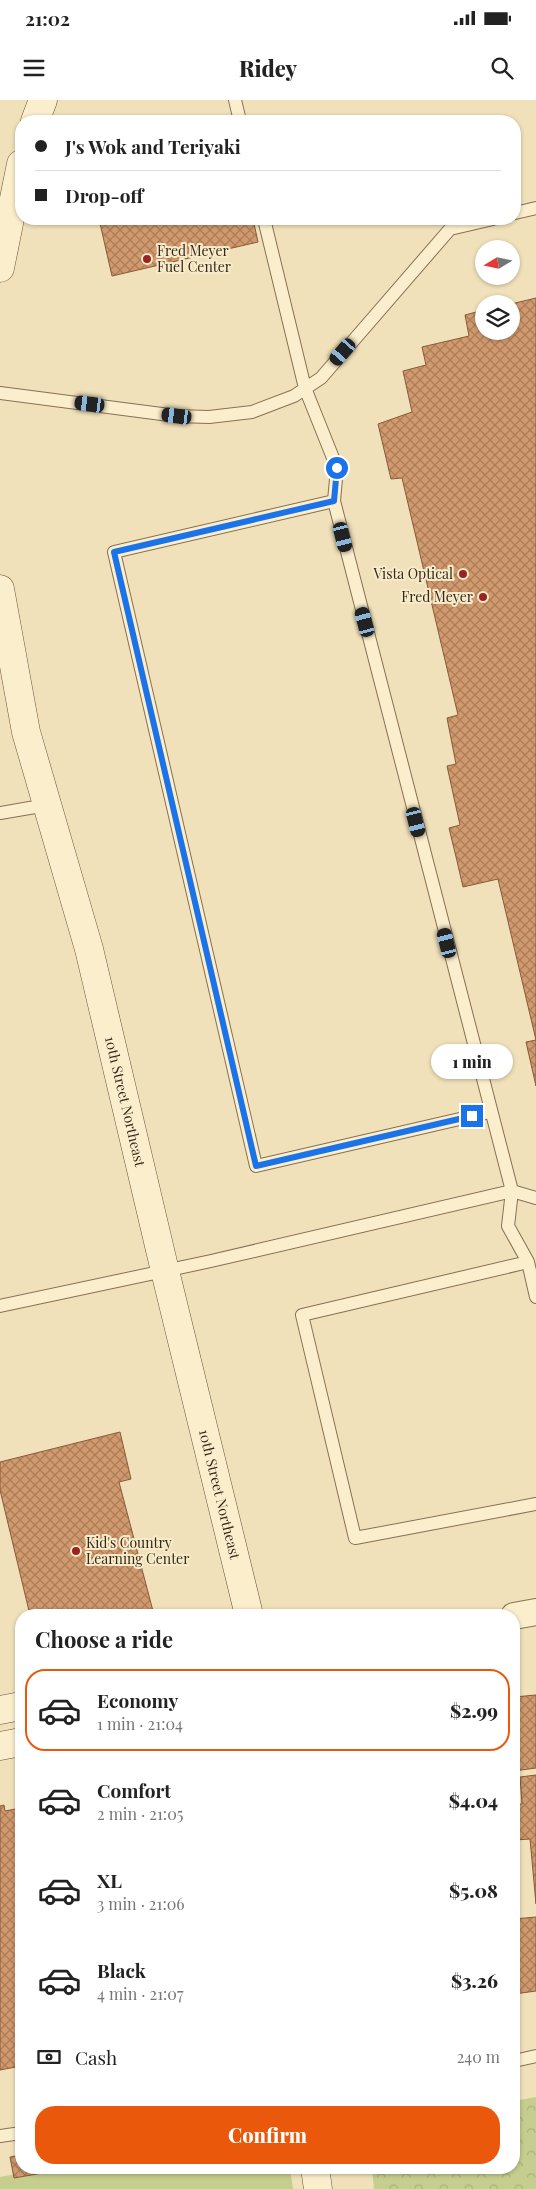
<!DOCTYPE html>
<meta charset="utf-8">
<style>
body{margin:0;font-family:"Playfair Display",serif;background:#f2f2f2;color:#222;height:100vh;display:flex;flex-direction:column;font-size:19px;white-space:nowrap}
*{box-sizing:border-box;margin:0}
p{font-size:16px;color:#767676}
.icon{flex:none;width:28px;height:28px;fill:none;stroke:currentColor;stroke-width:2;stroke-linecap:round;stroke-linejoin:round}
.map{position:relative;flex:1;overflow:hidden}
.side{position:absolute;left:15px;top:1509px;width:505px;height:565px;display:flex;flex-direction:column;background:#fff;border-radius:20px;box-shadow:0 1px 4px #0004}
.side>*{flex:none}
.banner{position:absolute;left:15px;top:15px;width:506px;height:110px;border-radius:20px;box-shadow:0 1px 4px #0004;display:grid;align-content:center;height:110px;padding:0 20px;background:#fff}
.needle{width:32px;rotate:260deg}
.fabs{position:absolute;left:475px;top:140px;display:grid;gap:10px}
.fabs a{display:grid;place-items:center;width:45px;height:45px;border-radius:50%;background:#fff;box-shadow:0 1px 4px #0004;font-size:25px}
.end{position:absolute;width:22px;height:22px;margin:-11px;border:6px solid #1a73e8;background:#fff;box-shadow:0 0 0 2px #fff}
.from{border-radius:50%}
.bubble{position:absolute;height:35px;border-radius:18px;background:#fff;box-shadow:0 1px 4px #0004;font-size:16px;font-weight:800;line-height:35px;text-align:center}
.car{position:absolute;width:15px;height:30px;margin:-15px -8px;border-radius:6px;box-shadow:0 0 4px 1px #0007;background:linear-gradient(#222 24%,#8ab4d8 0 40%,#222 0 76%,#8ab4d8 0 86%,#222 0)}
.banner b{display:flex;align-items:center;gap:18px;height:48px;font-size:19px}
.banner b+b{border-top:1px solid #e0e0e0}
.banner i{width:12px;height:12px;background:#222}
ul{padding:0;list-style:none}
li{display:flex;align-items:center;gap:15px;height:82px;margin:0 10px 8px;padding:0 10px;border:2px solid transparent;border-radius:20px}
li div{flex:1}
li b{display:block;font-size:19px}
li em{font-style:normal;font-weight:800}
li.active{border-color:#ea580c}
li>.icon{width:45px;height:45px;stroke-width:1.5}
h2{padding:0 20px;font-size:22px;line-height:60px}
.pay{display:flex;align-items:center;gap:12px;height:55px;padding:0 20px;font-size:19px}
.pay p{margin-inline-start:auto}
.primary-button{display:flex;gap:10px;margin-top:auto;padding:10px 20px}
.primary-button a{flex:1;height:58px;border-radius:20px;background:#ea580c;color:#fff;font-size:20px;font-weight:800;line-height:58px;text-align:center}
.status{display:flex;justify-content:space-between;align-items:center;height:35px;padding:0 25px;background:#fff;direction:ltr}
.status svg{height:14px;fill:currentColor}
header{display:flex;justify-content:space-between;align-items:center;height:65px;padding:0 20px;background:#fff;font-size:22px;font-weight:800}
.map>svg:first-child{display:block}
</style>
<div class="status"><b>21:02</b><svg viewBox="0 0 49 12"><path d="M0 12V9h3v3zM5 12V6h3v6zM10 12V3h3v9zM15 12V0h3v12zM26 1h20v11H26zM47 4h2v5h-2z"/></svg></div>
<header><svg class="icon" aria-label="menu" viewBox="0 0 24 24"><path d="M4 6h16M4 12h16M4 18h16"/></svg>Ridey<svg class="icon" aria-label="search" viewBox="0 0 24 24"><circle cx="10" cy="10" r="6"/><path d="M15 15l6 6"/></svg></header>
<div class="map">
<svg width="536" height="2089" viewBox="0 0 536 2089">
<defs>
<pattern id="forest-crowns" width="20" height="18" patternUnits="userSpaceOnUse" patternTransform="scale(1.25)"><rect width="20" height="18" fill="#c5ce8e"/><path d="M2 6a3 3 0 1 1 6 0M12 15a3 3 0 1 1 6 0" fill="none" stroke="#aab17a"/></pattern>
<pattern id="building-cross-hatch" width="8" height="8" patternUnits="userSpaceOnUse" patternTransform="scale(1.25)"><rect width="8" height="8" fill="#d1996d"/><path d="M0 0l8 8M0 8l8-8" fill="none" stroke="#aa7d59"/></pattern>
</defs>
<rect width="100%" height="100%" fill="#f0e1ba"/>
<!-- green -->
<path fill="#c5ce8e" d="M 48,2068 L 290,2068 L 293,2089 L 0,2089 L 0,2077 Z"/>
<!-- forest -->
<path fill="url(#forest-crowns)" d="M 536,1997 L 536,2089 L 374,2089 L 372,2068 L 514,2068 L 514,2001 Z"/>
<!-- building -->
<path fill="url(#building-cross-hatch)" stroke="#885a38" d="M 99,119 L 253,119 L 258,142 L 112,176 Z
M 536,198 L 536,986 L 526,942 L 536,940 L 498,779 L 463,787 L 457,761 L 449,728 L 460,725 L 447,666 L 456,664 L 447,618 L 458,615 L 402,378 L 391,379 L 378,324 L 412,312 L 403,271 L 426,265 L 422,247 L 469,236 L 465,215 L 484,210 L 484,231 L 511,231 L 511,204 Z
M 120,1332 L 131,1379 L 119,1382 L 153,1511 L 133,1515 L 30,1515 L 0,1390 L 0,1362 Z
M 536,1595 L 536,1668 L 514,1671 L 514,1597 Z
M 536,1675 L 536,1804 L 530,1739 L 514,1740 L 514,1705 L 522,1704 L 520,1677 Z
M 4,1705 L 5,1711 L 21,1708 L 21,1966 L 0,1970 L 0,1706 Z
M 536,1817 L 536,1891 L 514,1894 L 514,1819 Z
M 21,2055 L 21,2068 L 71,2068 L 14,2078 L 10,2057 Z"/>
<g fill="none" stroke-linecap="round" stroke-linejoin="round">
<!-- lane casing -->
<g stroke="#877054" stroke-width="14">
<path id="lane" d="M 235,0 L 240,21
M 515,113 L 536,108
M 0,293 L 177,316 L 209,317 L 252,312 L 294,296 L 321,278 L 450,129 L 493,119
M 334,401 L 114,452 L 256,1066 L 490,1012
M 0,713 L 47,705
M 536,1098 L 512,1091 L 508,1126 L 528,1162 L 536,1197
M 528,1162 L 302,1215 L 355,1438 L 536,1404
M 0,1206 L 211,1161 L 512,1091 L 334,401 L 337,368 L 305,288 L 264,119
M 514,1961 L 536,1956
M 0,2036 L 21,2033"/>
</g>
<!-- street casing -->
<g stroke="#877054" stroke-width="28">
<path id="street" d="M 514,1516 L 536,1512"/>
</g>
<!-- secondary casing -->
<g stroke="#695137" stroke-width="29">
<g id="secondary">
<path d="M 35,21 L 43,0"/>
<path d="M 0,168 L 21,64"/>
<path id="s1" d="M 0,489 L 26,632 L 89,849 L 165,1171 L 249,1515"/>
<path d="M 0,1610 L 21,1606"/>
<path d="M 0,1646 L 21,1642"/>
<path d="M 315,2068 L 318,2089"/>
</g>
</g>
<!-- lane -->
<use href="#lane" stroke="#fbeecd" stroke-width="12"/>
<!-- street -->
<use href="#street" stroke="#fbeecd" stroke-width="26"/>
<!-- secondary -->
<use href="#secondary" stroke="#fbeecd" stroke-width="28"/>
</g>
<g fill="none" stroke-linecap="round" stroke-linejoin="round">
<!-- route -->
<path stroke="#1a73e8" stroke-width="6" d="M 337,368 L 334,401 L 114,452 L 256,1066 L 472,1016"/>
</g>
<!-- markers -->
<g fill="#992321" stroke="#f7ebca" stroke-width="2">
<circle cx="147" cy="159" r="5"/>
<circle cx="463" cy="474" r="5"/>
<circle cx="483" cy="497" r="5"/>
<circle cx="76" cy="1451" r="5"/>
</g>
<g text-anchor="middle" stroke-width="4" stroke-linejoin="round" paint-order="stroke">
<!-- poi labels -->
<g font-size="14" fill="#35281a" stroke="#f7ebca" text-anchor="start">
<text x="157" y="156">Fred Meyer<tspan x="157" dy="16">Fuel Center</tspan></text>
<text x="453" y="479" text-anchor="end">Vista Optical</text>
<text x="473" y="502" text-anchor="end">Fred Meyer</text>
<text x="86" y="1448">Kid's Country<tspan x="86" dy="16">Learning Center</tspan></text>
</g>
<!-- street labels -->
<g font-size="14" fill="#35281a" stroke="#f7ebca">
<text dy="5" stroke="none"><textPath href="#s1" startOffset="528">10th Street Northeast</textPath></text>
<text dy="5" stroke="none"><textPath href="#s1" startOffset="932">10th Street Northeast</textPath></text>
</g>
</g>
</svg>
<div class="fabs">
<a><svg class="needle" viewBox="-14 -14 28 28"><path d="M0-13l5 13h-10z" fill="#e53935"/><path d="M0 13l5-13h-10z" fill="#767676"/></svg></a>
<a><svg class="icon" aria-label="layers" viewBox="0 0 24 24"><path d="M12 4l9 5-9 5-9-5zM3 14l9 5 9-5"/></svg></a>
</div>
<i class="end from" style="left:337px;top:368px"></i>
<i class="end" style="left:472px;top:1016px"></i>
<div class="bubble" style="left:431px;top:944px;width:82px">1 min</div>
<i class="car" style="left:343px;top:252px;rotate:221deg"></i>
<i class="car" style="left:90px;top:304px;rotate:277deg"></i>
<i class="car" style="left:177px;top:316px;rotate:277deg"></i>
<i class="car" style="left:343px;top:437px;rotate:166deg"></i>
<i class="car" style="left:365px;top:522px;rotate:345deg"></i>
<i class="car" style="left:416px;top:722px;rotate:166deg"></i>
<i class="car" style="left:447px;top:843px;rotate:346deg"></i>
<div class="banner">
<b><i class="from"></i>J's Wok and Teriyaki</b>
<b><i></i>Drop-off</b>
</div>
<section class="side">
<h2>Choose a ride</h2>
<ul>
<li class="active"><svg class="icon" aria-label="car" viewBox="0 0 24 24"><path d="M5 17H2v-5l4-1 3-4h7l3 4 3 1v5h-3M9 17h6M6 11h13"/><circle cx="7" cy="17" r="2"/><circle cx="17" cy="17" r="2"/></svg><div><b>Economy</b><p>1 min · 21:04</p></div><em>$2.99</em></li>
<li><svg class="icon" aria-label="car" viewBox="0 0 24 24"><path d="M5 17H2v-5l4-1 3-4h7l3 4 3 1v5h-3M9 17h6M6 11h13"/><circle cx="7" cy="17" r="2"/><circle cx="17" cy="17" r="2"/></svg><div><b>Comfort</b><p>2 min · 21:05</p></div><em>$4.04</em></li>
<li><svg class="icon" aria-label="car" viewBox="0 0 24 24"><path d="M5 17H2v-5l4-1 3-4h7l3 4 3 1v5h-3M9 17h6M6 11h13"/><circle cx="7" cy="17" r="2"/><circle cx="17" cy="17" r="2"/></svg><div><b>XL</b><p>3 min · 21:06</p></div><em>$5.08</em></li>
<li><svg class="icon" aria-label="car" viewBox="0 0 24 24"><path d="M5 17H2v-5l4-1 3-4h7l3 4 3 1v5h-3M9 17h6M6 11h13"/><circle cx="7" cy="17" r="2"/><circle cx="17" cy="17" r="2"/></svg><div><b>Black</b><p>4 min · 21:07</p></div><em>$3.26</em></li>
</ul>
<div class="pay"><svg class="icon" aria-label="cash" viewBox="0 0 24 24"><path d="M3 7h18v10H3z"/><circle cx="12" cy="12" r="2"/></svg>Cash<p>240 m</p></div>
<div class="primary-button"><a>Confirm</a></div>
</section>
</div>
